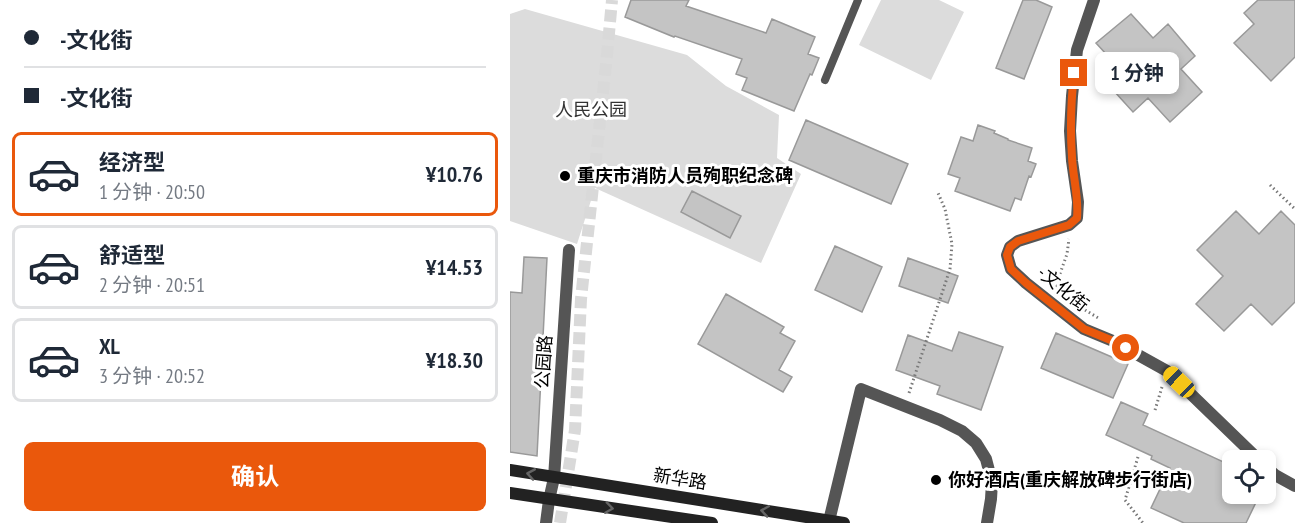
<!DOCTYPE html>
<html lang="zh">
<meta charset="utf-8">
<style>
body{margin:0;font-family:"PT Sans Narrow","Noto Sans SC",sans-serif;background:#f6f6f7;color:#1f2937;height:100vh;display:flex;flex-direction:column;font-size:22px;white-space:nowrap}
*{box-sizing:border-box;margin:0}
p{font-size:20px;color:#747a83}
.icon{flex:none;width:33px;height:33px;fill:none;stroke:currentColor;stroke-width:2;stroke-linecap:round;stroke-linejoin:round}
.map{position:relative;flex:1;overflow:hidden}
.side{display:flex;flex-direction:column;background:#fff;width:510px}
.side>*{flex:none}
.hud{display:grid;align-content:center;height:132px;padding:0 24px;background:#fff}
.controls{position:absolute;left:712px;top:450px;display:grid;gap:12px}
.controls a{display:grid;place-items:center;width:54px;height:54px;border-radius:9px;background:#fff;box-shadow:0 3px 9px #0003;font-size:30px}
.end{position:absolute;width:27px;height:27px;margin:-14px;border:8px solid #ea580c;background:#fff;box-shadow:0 0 0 3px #fff}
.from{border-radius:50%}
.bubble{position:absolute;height:42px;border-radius:9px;background:#fff;box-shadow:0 3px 9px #0003;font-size:20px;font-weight:700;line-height:42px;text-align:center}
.car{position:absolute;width:18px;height:36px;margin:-18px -9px;border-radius:8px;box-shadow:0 0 4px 2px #0007;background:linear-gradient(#f5c518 24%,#345 0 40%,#f5c518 0 76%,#345 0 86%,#f5c518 0)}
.hud b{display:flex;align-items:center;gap:21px;height:57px;font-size:22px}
.hud b+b{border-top:2px solid #e0e1e3}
.hud i{width:15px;height:15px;background:#1f2937}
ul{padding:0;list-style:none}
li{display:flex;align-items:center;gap:18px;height:84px;margin:0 12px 9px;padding:0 12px;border:3px solid #e0e1e3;border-radius:9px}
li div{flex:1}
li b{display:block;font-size:22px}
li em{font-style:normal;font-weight:700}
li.current{border-color:#ea580c}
li>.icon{width:54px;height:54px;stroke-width:1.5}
.button{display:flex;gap:12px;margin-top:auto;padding:12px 24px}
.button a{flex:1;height:69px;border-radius:9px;background:#ea580c;color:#fff;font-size:24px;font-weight:700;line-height:69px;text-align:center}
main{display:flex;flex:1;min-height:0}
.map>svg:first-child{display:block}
</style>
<main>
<section class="side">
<div class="hud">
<b><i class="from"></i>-文化街</b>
<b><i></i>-文化街</b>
</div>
<ul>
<li class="current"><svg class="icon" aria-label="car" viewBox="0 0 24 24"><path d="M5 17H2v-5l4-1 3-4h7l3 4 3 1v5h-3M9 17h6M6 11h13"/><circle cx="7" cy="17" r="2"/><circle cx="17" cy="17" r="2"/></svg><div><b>经济型</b><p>1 分钟 · 20:50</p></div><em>¥10.76</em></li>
<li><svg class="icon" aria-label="car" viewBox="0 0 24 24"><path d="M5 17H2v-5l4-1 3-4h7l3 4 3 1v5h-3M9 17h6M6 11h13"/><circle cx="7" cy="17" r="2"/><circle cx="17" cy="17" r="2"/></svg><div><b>舒适型</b><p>2 分钟 · 20:51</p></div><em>¥14.53</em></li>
<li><svg class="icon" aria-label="car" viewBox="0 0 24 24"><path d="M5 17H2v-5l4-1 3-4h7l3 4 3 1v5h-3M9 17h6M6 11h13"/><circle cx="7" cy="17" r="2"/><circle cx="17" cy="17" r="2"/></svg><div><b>XL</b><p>3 分钟 · 20:52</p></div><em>¥18.30</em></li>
</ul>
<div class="button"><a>确认</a></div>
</section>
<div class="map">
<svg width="785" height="523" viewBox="0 0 785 523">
<rect width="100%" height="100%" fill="#fff"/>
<!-- green -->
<path fill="#dcdcdc" d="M 371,0 L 429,0 L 454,12 L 421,80 L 349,45 Z
M 15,9 L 177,55 L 216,86 L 269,115 L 267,158 L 291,174 L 251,263 L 85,188 L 67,244 L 0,221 L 0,14 Z"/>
<!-- building -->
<path fill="#c4c4c4" stroke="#999" stroke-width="1.5" d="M 121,0 L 179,0 L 176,6 L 256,33 L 262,19 L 305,37 L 298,54 L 309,58 L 302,75 L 300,74 L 284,111 L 232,90 L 237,78 L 226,74 L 232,59 L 165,36 L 164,37 L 115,17 Z
M 513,0 L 526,0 L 542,7 L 514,79 L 486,68 Z
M 748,0 L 785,0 L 785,57 L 761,81 L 724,43 L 744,24 L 734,13 Z
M 621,14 L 643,38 L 658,24 L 685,56 L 671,69 L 692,92 L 660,122 L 638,98 L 623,112 L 594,80 L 608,67 L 586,43 Z
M 296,120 L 398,164 L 381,204 L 279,160 Z
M 468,125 L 485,131 L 484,133 L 498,139 L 498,140 L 522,148 L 518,161 L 526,164 L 521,177 L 519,176 L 511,200 L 505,198 L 500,211 L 445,191 L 450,178 L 438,174 L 451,137 L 463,141 Z
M 182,191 L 231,216 L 220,238 L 171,212 Z
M 726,211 L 749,234 L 771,211 L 785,225 L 785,302 L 762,325 L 741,304 L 714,331 L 686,304 L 713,276 L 687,250 Z
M 325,246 L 372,267 L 352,312 L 305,290 Z
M 14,257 L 37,258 L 27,456 L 0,452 L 0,292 L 12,293 Z
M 398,258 L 448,276 L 438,303 L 389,286 Z
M 216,294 L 274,327 L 270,333 L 285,341 L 269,370 L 282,377 L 273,392 L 188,344 Z
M 449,332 L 493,347 L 471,410 L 427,394 L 430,386 L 386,370 L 398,335 L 442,351 Z
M 546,333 L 618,364 L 603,398 L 531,368 Z
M 611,402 L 638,414 L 633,425 L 718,464 L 714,472 L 723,476 L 723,494 L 750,494 L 736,523 L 674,523 L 641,508 L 660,468 L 641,459 L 642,456 L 596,435 Z"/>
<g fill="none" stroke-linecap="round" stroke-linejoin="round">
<!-- secondary-tunnel -->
<path stroke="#d9d9d9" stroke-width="12" stroke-dasharray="12 6" stroke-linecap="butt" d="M 50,523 L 65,430 L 71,299 L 97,55 L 102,0"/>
<!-- path -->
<path stroke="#777" stroke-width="3" stroke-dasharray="1.5 3" stroke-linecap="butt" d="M 760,185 L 785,209
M 554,292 L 546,285 L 557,254 L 559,239
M 575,310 L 590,319
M 399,393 L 440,269 L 442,244 L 435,209 L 428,193
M 645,410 L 652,387
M 628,457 L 615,500 L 633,523"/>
<!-- service -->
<path stroke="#555" stroke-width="8" d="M 315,80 L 348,0"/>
<!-- minor -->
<path stroke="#555" stroke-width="12" d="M 584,0 L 567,50 L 562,96 L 560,131 L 562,161 L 568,202 L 567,218 L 559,225 L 508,241 L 500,247 L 497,255 L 501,269 L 516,283 L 574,329 L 603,341 L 657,371 L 749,460
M 756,467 L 765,475 L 785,486
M 44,478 L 59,250
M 319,521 L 351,389 L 430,420 L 452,431 L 466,443 L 476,459 L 482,482 L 481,499 L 477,523"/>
<!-- tertiary -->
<path stroke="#555" stroke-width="12" d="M 36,523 L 39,500 L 44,478"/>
<!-- secondary -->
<path stroke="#222" stroke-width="12" d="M 0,470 L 334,523
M 0,493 L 202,523"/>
</g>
<!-- one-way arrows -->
<defs><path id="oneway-chevron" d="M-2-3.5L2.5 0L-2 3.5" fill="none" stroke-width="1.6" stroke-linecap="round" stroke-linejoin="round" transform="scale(1.5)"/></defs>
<g stroke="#646464">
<use href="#oneway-chevron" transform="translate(21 474) rotate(-170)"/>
<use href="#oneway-chevron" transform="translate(99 508) rotate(8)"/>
<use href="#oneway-chevron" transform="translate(255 511) rotate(-171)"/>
</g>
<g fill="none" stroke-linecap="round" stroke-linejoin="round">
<!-- route -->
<path stroke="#ea580c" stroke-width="8" d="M 564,73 C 561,101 560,129 562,157 C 563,178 569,197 567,218 L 559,225 L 508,241 L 500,247 L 497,255 L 501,269 L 516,283 L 574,329 L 603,341 L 616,348"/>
</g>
<!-- markers -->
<g fill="#000" stroke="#fff" stroke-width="2">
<circle cx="55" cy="176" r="6"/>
<circle cx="426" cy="480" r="6"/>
</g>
<g text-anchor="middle" stroke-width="6" stroke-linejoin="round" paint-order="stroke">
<!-- park labels -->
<g font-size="18" fill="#333" stroke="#fff">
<text x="81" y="116">人民公园</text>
</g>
<!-- poi labels -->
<g font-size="18" font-weight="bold" fill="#000" stroke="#fff" text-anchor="start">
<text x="67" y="182">重庆市消防人员殉职纪念碑</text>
<text x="438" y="486">你好酒店(重庆解放碑步行街店)</text>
</g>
<!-- street labels -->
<g font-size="18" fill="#000" stroke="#fff">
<text transform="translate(553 289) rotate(39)" y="6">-文化街</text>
<text transform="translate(34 362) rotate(-86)" y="6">公园路</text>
<text transform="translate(170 479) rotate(9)" y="6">新华路</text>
</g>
</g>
</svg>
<div class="controls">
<a><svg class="icon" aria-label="locate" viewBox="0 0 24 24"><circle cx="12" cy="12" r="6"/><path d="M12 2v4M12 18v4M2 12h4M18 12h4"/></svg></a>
</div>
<i class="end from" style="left:616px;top:348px"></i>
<i class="end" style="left:564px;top:73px"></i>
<div class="bubble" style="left:585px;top:52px;width:84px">1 分钟</div>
<i class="car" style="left:669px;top:382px;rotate:314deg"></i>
</div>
</main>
